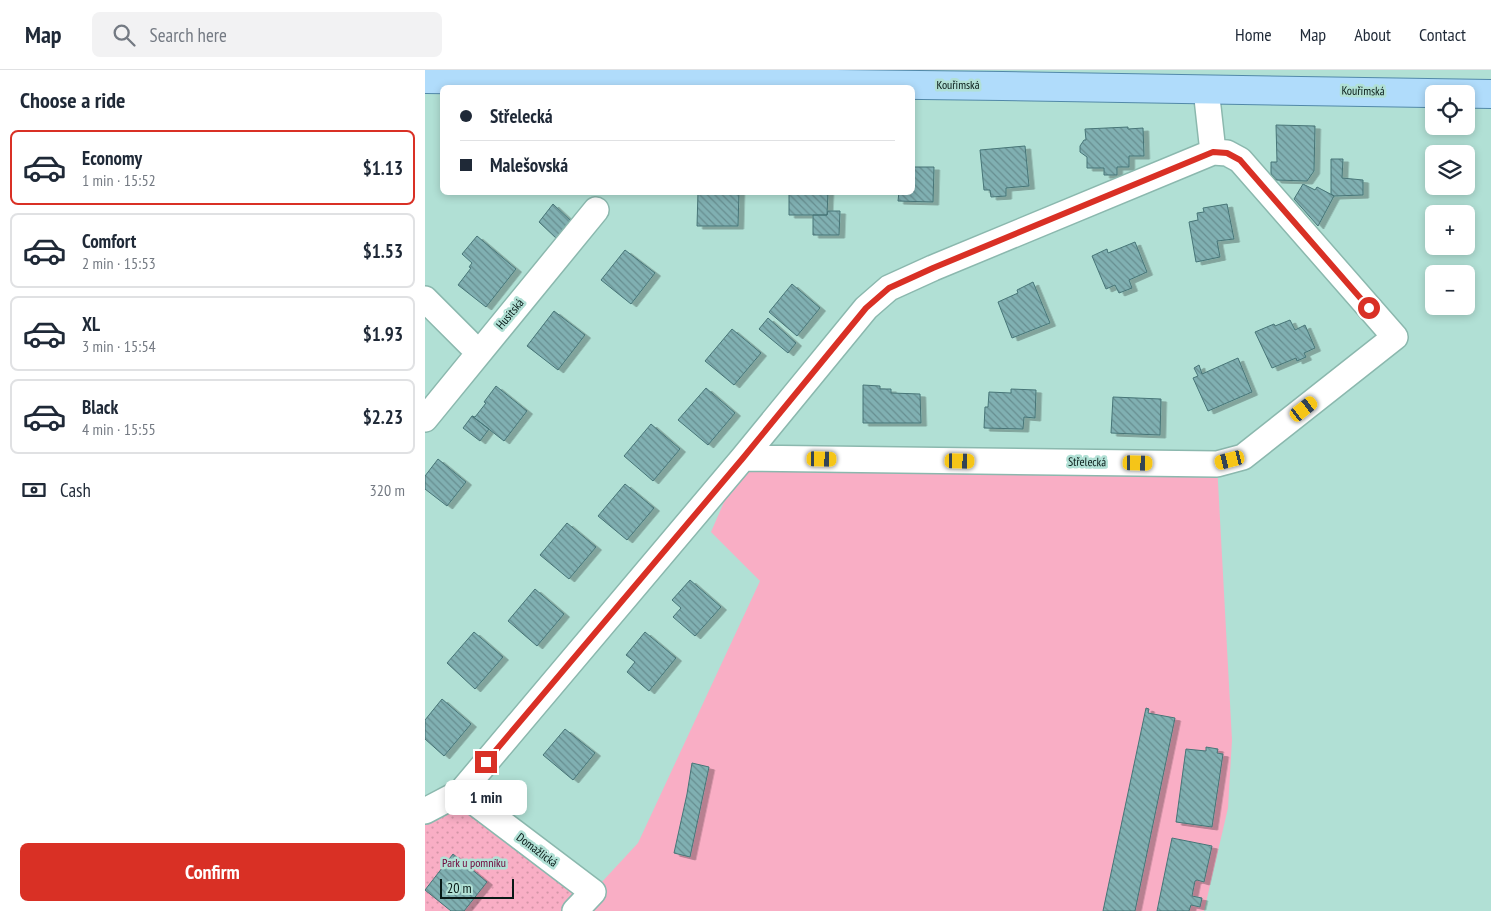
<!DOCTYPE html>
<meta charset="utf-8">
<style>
body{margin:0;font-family:"PT Sans Narrow",sans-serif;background:#f2f2f3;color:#1f2937;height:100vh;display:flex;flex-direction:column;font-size:19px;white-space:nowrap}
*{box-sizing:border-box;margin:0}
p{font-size:16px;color:#747a83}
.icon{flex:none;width:28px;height:28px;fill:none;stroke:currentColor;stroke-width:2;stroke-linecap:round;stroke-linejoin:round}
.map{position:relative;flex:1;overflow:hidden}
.details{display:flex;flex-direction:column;background:#fff;width:425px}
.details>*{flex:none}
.top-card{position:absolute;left:15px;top:15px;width:475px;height:110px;border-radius:8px;box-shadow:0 2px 8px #0003;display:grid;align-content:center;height:110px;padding:0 20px;background:#fff}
.buttons{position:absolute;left:1000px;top:15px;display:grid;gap:10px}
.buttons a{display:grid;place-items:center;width:50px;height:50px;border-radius:8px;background:#fff;box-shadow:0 2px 8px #0003;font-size:25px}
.scale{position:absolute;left:15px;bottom:12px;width:74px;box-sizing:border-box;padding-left:5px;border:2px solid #071916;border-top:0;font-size:14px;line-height:18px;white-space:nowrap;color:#071916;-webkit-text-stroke:4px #b1e0d5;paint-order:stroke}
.end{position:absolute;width:22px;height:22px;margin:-11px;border:6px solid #d93025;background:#fff;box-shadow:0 0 0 2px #fff}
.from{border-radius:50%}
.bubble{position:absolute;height:35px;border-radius:8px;background:#fff;box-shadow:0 2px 8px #0003;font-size:16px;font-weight:700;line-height:35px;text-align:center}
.car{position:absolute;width:15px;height:30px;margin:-15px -8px;border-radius:6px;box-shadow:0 0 4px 1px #0007;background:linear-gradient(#f5c518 24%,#345 0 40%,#f5c518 0 76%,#345 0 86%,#f5c518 0)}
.top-card b{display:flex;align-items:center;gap:18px;height:48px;font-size:19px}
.top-card b+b{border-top:1px solid #e0e1e3}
.top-card i{width:12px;height:12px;background:#1f2937}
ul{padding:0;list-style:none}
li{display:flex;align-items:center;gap:15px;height:75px;margin:0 10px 8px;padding:0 10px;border:2px solid #e0e1e3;border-radius:8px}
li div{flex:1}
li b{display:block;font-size:19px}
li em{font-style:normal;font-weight:700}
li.active{border-color:#d93025}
li>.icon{width:45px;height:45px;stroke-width:1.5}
h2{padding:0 20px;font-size:22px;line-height:60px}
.pay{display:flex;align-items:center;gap:12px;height:55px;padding:0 20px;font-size:19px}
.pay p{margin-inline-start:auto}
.cta{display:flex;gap:10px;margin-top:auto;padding:10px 20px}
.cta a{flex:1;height:58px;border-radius:8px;background:#d93025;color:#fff;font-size:20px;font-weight:700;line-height:58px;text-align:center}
header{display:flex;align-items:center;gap:30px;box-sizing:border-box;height:70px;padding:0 25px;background:#fff;border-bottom:1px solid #e0e1e3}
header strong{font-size:24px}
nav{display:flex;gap:28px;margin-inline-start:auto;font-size:18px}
.search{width:350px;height:45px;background:#f2f2f3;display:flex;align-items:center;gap:12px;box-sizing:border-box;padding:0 18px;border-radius:8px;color:#747a83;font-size:19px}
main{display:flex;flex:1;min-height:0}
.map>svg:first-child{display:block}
</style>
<header>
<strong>Map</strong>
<div class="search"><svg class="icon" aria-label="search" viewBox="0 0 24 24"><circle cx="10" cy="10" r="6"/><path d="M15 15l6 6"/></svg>Search here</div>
<nav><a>Home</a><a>Map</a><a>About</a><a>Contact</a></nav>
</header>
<main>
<section class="details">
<h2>Choose a ride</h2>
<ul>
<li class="active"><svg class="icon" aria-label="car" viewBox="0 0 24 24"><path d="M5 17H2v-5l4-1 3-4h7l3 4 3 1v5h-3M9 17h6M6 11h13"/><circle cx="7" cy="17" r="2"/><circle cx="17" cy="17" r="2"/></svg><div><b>Economy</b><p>1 min · 15:52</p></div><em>$1.13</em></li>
<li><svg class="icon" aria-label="car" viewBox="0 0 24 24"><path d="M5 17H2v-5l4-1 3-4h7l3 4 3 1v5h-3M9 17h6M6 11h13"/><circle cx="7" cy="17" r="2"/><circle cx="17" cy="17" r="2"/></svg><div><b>Comfort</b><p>2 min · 15:53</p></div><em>$1.53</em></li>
<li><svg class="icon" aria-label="car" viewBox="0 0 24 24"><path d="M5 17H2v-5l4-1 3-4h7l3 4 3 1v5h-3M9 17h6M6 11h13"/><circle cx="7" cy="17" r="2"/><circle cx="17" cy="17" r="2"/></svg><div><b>XL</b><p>3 min · 15:54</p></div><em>$1.93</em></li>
<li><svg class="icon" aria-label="car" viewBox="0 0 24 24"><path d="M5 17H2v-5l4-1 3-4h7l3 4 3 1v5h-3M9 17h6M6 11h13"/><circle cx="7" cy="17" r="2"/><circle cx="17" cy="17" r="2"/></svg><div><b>Black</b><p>4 min · 15:55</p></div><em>$2.23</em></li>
</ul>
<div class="pay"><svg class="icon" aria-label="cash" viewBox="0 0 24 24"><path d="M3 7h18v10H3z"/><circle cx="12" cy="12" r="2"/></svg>Cash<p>320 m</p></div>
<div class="cta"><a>Confirm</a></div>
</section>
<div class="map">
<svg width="1066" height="841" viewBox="0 0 1066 841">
<defs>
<pattern id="park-dots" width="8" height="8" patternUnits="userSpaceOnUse" patternTransform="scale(1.25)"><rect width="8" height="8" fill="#f9aec5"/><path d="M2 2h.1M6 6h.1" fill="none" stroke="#d495a8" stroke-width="1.8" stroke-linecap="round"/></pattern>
<pattern id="building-back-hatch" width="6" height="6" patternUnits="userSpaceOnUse" patternTransform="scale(1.25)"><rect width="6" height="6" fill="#80b0b2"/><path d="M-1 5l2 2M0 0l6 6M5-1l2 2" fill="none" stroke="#678e90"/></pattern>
<filter id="shadow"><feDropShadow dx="5.5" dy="3" stdDeviation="0" flood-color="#0004"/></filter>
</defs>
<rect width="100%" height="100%" fill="#b1e0d5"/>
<!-- park -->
<path fill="url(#park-dots)" d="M 36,722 L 168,822 L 150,841 L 0,841 L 0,741 Z"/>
<!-- garden -->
<path fill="#f9aec5" d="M 318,388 L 792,394 L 807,670 L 803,738 L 779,841 L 150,841 L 213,773 L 335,511 L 286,462 Z"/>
<!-- building -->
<path fill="url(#building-back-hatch)" stroke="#477577" filter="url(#shadow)" d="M 851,55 L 890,56 L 889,101 L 882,111 L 851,110 L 846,104 L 846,92 L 852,92 Z
M 703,57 L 703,59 L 718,58 L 719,86 L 704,86 L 704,97 L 692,97 L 692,105 L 679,105 L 679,98 L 662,98 L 662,87 L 655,82 L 655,76 L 659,70 L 661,70 L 660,59 Z
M 600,76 L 604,116 L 581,118 L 581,126 L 566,127 L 565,120 L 559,120 L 555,80 Z
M 906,89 L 918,89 L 917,108 L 938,110 L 938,125 L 909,126 L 906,124 Z
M 488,97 L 509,97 L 508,132 L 473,131 L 474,122 L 488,122 Z
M 878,114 L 890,120 L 892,117 L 909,126 L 893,156 L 869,129 Z
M 273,122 L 314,122 L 313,156 L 272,156 Z
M 364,122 L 403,122 L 402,145 L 364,145 Z
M 128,134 L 147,152 L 133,170 L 114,152 Z
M 802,134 L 809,169 L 792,171 L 795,187 L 771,192 L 764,152 L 773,150 L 772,143 L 779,142 L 778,138 Z
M 403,141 L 415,141 L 414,165 L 388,165 L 388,145 L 402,145 Z
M 52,166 L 91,199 L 61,237 L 33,215 L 46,198 L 44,197 L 47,193 L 37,184 Z
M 710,172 L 722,202 L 704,210 L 707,218 L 694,223 L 690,215 L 681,219 L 667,186 L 682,179 L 683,183 Z
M 200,180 L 230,203 L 206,234 L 176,210 Z
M 608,212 L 625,253 L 587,268 L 573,232 L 593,223 L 592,220 Z
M 367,214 L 395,238 L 372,266 L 344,242 Z
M 129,241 L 160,265 L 133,300 L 102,276 Z
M 343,248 L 371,273 L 363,283 L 334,259 Z
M 865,250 L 870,260 L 880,255 L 890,278 L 879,283 L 881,287 L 872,291 L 871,288 L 847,298 L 830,262 L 849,254 L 850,256 Z
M 307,259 L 336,283 L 309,315 L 280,291 Z
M 813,288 L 827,322 L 783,341 L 768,308 L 773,306 L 769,298 L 774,295 L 777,304 Z
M 438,315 L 455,316 L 455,319 L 466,319 L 466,323 L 495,324 L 496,353 L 438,353 Z
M 71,316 L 102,341 L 79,371 L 47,346 L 50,347 L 61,333 L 59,332 Z
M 281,318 L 310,343 L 283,375 L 253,350 Z
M 586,319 L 611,320 L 610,348 L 599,347 L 598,359 L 559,358 L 560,337 L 563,337 L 564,322 L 586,323 Z
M 688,327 L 736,329 L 735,365 L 686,363 Z
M 47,346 L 64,359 L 55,371 L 38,358 Z
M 226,354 L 255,379 L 228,411 L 199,386 Z
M 13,389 L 41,412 L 22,436 L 0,419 L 0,406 Z
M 200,414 L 229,438 L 202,470 L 173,446 Z
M 142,453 L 171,477 L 144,509 L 115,485 Z
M 265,510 L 296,537 L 270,566 L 248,547 L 256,538 L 247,530 Z
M 110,519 L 139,544 L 112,576 L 83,551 Z
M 49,562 L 78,587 L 50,619 L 22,593 Z
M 220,562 L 251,588 L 224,621 L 202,602 L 210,592 L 201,585 Z
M 17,629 L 46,654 L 19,686 L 0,669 L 0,650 Z
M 721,638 L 724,639 L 723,643 L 750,648 L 710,841 L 678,841 Z
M 140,659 L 170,683 L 148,710 L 118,685 Z
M 781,677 L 793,679 L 792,683 L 798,684 L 787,757 L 751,752 L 761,679 L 781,681 Z
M 267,693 L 284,697 L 265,787 L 249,783 L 262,724 Z
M 747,768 L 787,776 L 779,812 L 772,810 L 770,811 L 767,826 L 777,828 L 775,837 L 766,835 L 764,841 L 732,841 Z
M 28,784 L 62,812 L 39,841 L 26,841 L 0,820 Z"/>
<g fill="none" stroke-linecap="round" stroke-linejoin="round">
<!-- street casing -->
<g stroke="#8bb8ae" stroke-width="28">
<path id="street" d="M 0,229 L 53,282
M 0,349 L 171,140
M 318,388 L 792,394 L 818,387 L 970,267 L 815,90 L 802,83 L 788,82
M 36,722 L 168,822 L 150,841
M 0,741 L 36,722 L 318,388 L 441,238 L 464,218 L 508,198 L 788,82 L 781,19"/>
</g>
<!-- primary casing -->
<g stroke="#5289a9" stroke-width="30">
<path id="primary" d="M 0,9 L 577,16 L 1066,24"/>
</g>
<!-- street -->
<use href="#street" stroke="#fff" stroke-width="25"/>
<!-- primary -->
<use href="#primary" stroke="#b0dcfb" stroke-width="28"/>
</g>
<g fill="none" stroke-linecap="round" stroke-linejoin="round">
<!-- route -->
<path stroke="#d93025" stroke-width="6" d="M 61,692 L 318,388 L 441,238 L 464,218 L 508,198 L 788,82 L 802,83 L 815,90 L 944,238"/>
</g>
<g text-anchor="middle" stroke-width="5" stroke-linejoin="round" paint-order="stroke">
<!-- street labels -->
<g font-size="12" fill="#071916" stroke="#b1e0d5">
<text x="533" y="19">Kouřimská</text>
<text transform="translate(938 21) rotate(1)" y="4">Kouřimská</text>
<text transform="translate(85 244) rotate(-50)" y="4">Husitská</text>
<text transform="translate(662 392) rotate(1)" y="4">Střelecká</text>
<text transform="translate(112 780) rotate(37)" y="4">Domažlická</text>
</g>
<!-- park labels -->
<g font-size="12" fill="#6f0339" stroke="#b1e0d5">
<text x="49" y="797">Park u pomníku</text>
</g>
</g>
</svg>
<div class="buttons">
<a><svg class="icon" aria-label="locate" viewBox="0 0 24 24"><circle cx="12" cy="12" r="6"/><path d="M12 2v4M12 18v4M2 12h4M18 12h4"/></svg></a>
<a><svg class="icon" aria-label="layers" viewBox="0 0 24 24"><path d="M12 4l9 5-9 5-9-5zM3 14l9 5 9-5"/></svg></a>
<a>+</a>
<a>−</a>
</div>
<div class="scale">20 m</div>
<i class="end from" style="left:944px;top:238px"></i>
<i class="end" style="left:61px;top:692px"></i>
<div class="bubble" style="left:20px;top:710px;width:82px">1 min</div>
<i class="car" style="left:879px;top:339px;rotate:52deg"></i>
<i class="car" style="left:397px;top:389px;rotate:91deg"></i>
<i class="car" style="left:805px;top:390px;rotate:256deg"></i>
<i class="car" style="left:535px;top:391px;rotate:91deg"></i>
<i class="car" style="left:713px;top:393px;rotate:91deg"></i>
<div class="top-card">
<b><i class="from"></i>Střelecká</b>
<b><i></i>Malešovská</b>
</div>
</div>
</main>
